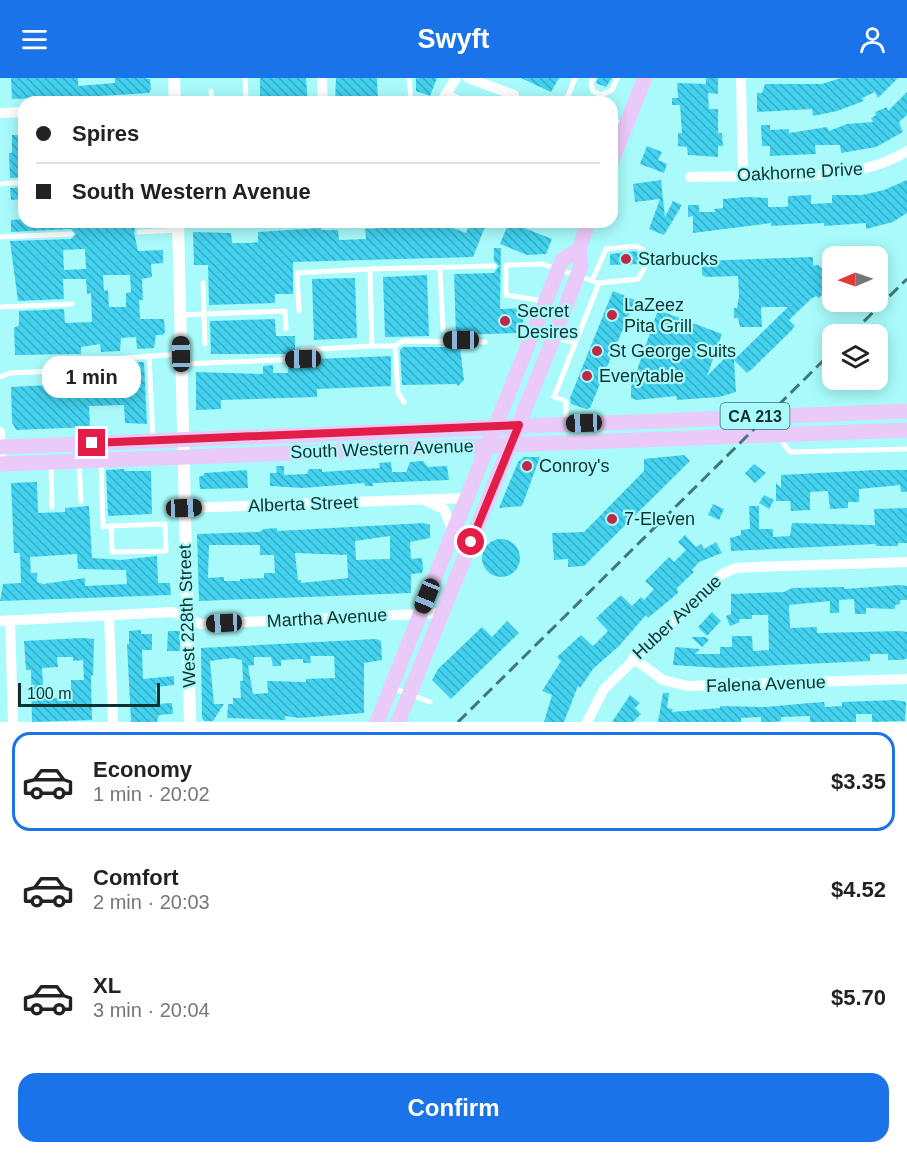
<!DOCTYPE html>
<meta charset="utf-8">
<style>
body{margin:0;font-family:Arial,sans-serif;background:#f2f2f2;color:#222;height:100vh;display:flex;flex-direction:column;font-size:22px;white-space:nowrap}
*{box-sizing:border-box;margin:0}
p{font-size:20px;color:#767676}
.icon{flex:none;width:33px;height:33px;fill:none;stroke:currentColor;stroke-width:2;stroke-linecap:round;stroke-linejoin:round}
.map{position:relative;height:644px;overflow:hidden}
.side{display:flex;flex-direction:column;background:#fff;flex:1}
.side>*{flex:none}
.guide{position:absolute;left:18px;top:18px;width:600px;height:132px;border-radius:18px;box-shadow:0 3px 15px #0003;display:grid;align-content:center;height:132px;padding:0 18px;background:#fff}
.needle{width:39px;rotate:268deg}
.fabs{position:absolute;left:822px;top:168px;display:grid;gap:12px}
.fabs a{display:grid;place-items:center;width:66px;height:66px;border-radius:12px;background:#fff;box-shadow:0 3px 15px #0003;font-size:30px}
.scale{position:absolute;left:18px;bottom:15px;width:142px;box-sizing:border-box;padding-left:6px;border:3px solid #0d3131;border-top:0;font-size:16px;line-height:21px;white-space:nowrap;color:#0d3131;-webkit-text-stroke:4px #a9fbfb;paint-order:stroke}
.end{position:absolute;width:27px;height:27px;margin:-14px;border:8px solid #e11d48;background:#fff;box-shadow:0 0 0 3px #fff}
.from{border-radius:50%}
.bubble{position:absolute;height:42px;border-radius:18px;background:#fff;box-shadow:0 3px 15px #0003;font-size:20px;font-weight:600;line-height:42px;text-align:center}
.car{position:absolute;width:18px;height:36px;margin:-18px -9px;border-radius:8px;box-shadow:0 0 4px 2px #0007;background:linear-gradient(#222 24%,#8ab4d8 0 40%,#222 0 76%,#8ab4d8 0 86%,#222 0)}
.guide b{display:flex;align-items:center;gap:21px;height:57px;font-size:22px}
.guide b+b{border-top:2px solid #e0e0e0}
.guide i{width:15px;height:15px;background:#222}
ul{padding:10px 0 0;list-style:none}
li{display:flex;align-items:center;gap:18px;height:99px;margin:0 12px 9px;padding:0 6px;border:3px solid transparent;border-radius:18px}
li div{flex:1}
li b{display:block;font-size:22px}
li em{font-style:normal;font-weight:600}
li.active{border-color:#1a73e8}
li>.icon{width:54px;height:54px;stroke-width:1.5}
.primary-button{display:flex;gap:12px;margin-top:auto;padding:12px 18px}
.primary-button a{flex:1;height:69px;border-radius:18px;background:#1a73e8;color:#fff;font-size:24px;font-weight:600;line-height:69px;text-align:center}
header{display:flex;justify-content:space-between;align-items:center;height:78px;padding:0 18px;background:#1a73e8;color:#fff;font-size:27px;font-weight:600}
.map>svg:first-child{display:block}
</style>
<header><svg class="icon" aria-label="menu" viewBox="0 0 24 24"><path d="M4 6h16M4 12h16M4 18h16"/></svg>Swyft<svg class="icon" aria-label="person" viewBox="0 0 24 24"><circle cx="12" cy="8" r="4"/><path d="M4 21q1-7 8-7t8 7"/></svg></header>
<div class="map">
<svg width="907" height="644" viewBox="0 0 907 644">
<defs>
<pattern id="building-back-hatch" width="6" height="6" patternUnits="userSpaceOnUse" patternTransform="scale(1.5)"><rect width="6" height="6" fill="#42d2f0"/><path d="M-1 5l2 2M0 0l6 6M5-1l2 2" fill="none" stroke="#36abc3"/></pattern>
</defs>
<rect width="100%" height="100%" fill="#a9fbfb"/>
<!-- building -->
<path fill="url(#building-back-hatch)" fill-rule="evenodd" d="M 11,0 L 78,0 L 78,8 L 115,5 L 115,0 L 143,0 L 150,1 L 151,12 L 149,15 L 100,18 L 12,21 Z
M 260,0 L 306,0 L 308,24 L 260,24 Z
M 336,0 L 377,0 L 378,24 L 335,24 Z
M 416,0 L 437,0 L 430,18 L 416,13 Z
M 521,0 L 559,0 L 551,14 Z
M 598,0 L 612,0 L 606,9 L 596,5 Z
M 706,0 L 718,0 L 718,16 L 708,15 L 709,31 L 718,31 L 718,55 L 722,55 L 723,68 L 718,68 L 718,79 L 688,77 L 687,69 L 678,68 L 678,55 L 682,55 L 680,27 L 672,27 L 672,20 L 678,20 L 677,5 L 706,6 Z
M 841,0 L 898,0 L 878,20 L 875,14 L 862,20 L 864,23 L 837,33 L 813,38 L 812,31 L 757,34 L 757,15 L 762,15 L 765,6 L 822,6 Z
M 907,14 L 907,37 L 899,44 L 903,54 L 876,69 L 841,75 L 840,67 L 815,67 L 816,76 L 770,78 L 770,68 L 762,68 L 761,47 L 770,47 L 770,52 L 789,51 L 789,55 L 827,49 L 829,53 L 847,46 L 873,44 L 871,40 L 876,37 L 875,34 L 887,29 L 888,33 Z
M 12,57 L 24,57 L 24,99 L 10,100 L 9,75 L 12,75 Z
M 647,68 L 662,74 L 658,82 L 667,86 L 664,95 L 640,86 Z
M 661,102 L 665,139 L 673,123 L 682,127 L 664,157 L 649,151 L 660,121 L 635,124 L 633,106 Z
M 907,102 L 907,135 L 893,144 L 866,151 L 866,145 L 824,148 L 824,145 L 771,148 L 771,145 L 693,155 L 693,138 L 688,139 L 688,127 L 699,127 L 699,134 L 715,134 L 714,131 L 723,130 L 723,121 L 746,119 L 768,120 L 768,129 L 785,129 L 788,128 L 788,118 L 811,117 L 811,126 L 832,125 L 832,117 L 862,117 L 884,112 Z
M 24,109 L 24,121 L 11,122 L 10,110 Z
M 24,141 L 24,144 L 137,144 L 134,154 L 138,173 L 163,172 L 163,185 L 151,186 L 152,199 L 142,201 L 143,222 L 139,222 L 140,241 L 164,241 L 165,254 L 163,257 L 156,257 L 154,270 L 137,271 L 136,259 L 121,260 L 120,273 L 101,274 L 100,266 L 81,269 L 81,276 L 15,277 L 14,250 L 19,247 L 19,233 L 64,231 L 65,245 L 92,244 L 91,215 L 87,216 L 86,201 L 63,201 L 64,221 L 18,223 L 10,163 L 71,161 L 76,156 L 71,151 L 11,154 L 11,142 ZM 85,171 L 86,191 L 64,192 L 63,172 ZM 103,197 L 130,197 L 131,214 L 126,215 L 126,229 L 109,229 L 108,212 L 104,213 Z
M 410,144 L 437,144 L 466,155 L 470,144 L 487,144 L 473,179 L 293,184 L 293,216 L 275,216 L 275,225 L 209,227 L 208,187 L 194,187 L 193,154 L 231,155 L 232,165 L 250,165 L 258,164 L 258,154 L 321,150 L 321,152 L 338,152 L 339,162 L 366,161 L 365,151 L 410,148 Z
M 509,144 L 552,161 L 546,176 L 527,177 L 500,166 Z
M 494,170 L 501,170 L 500,231 L 523,230 L 523,245 L 518,246 L 518,255 L 456,257 L 454,196 L 494,195 L 499,188 L 494,183 Z
M 636,173 L 640,176 L 641,186 L 610,187 L 610,176 Z
M 813,179 L 813,188 L 818,187 L 832,201 L 832,206 L 819,220 L 816,218 L 811,221 L 789,242 L 795,248 L 791,253 L 752,291 L 747,295 L 734,282 L 736,314 L 719,319 L 677,322 L 676,318 L 637,322 L 631,320 L 631,309 L 658,232 L 722,256 L 707,298 L 728,277 L 731,281 L 734,277 L 734,282 L 788,229 L 761,229 L 762,249 L 740,249 L 738,240 L 734,240 L 734,230 L 737,230 L 739,218 L 738,198 L 706,199 L 702,197 L 702,183 Z
M 427,197 L 429,258 L 385,259 L 383,199 Z
M 355,200 L 357,260 L 314,262 L 312,201 Z
M 613,213 L 635,222 L 590,330 L 586,331 L 571,326 L 570,320 Z
M 275,241 L 276,258 L 295,258 L 295,276 L 211,276 L 210,243 Z
M 403,269 L 460,269 L 464,302 L 458,308 L 456,306 L 402,307 L 400,272 Z
M 391,278 L 391,308 L 317,311 L 317,319 L 221,322 L 221,331 L 196,332 L 196,294 L 263,296 L 263,288 L 273,287 L 273,295 L 288,295 L 288,286 L 296,286 L 296,290 L 313,289 L 313,281 Z
M 144,284 L 147,346 L 125,345 L 124,327 L 89,328 L 90,349 L 16,352 L 12,344 L 11,309 L 88,305 L 89,316 L 124,315 L 122,285 Z
M 684,377 L 690,383 L 584,488 L 568,489 L 568,481 L 554,482 L 552,455 L 584,454 L 644,393 L 644,381 Z
M 524,379 L 540,379 L 522,428 L 499,430 L 518,384 Z
M 423,383 L 428,389 L 447,388 L 449,402 L 373,405 L 373,408 L 365,408 L 364,405 L 303,410 L 270,408 L 270,395 L 277,395 L 276,388 L 284,388 L 284,397 L 307,396 L 309,391 L 322,391 L 322,394 L 380,390 L 379,385 L 391,384 L 392,394 L 406,394 L 410,384 Z
M 754,386 L 766,395 L 755,405 L 745,395 Z
M 124,391 L 124,393 L 151,393 L 152,436 L 108,438 L 106,392 Z
M 247,392 L 248,410 L 200,411 L 199,399 L 204,397 L 204,395 Z
M 875,392 L 907,392 L 907,414 L 901,414 L 900,407 L 859,411 L 859,424 L 848,424 L 848,430 L 830,431 L 828,413 L 810,414 L 810,432 L 791,433 L 790,423 L 776,423 L 776,405 L 781,410 L 781,397 Z
M 37,404 L 38,435 L 65,434 L 65,430 L 89,428 L 92,480 L 121,482 L 157,478 L 158,505 L 170,505 L 171,517 L 0,523 L 3,506 L 21,505 L 20,475 L 14,475 L 11,405 ZM 77,476 L 78,491 L 126,492 L 127,506 L 85,508 L 85,500 L 43,506 L 37,504 L 37,495 L 31,495 L 30,479 Z
M 764,417 L 774,422 L 769,431 L 759,425 Z
M 713,426 L 724,431 L 719,442 L 708,437 Z
M 749,428 L 759,428 L 759,451 L 773,451 L 773,459 L 790,458 L 792,445 L 875,447 L 874,431 L 907,430 L 907,465 L 898,465 L 898,468 L 876,468 L 876,466 L 731,473 L 730,460 L 741,457 L 741,452 L 750,451 Z
M 424,445 L 430,447 L 430,460 L 410,464 L 411,481 L 422,480 L 423,491 L 422,495 L 411,496 L 411,515 L 199,523 L 197,456 L 259,454 L 264,451 L 277,450 L 277,453 ZM 390,458 L 390,481 L 356,482 L 355,463 ZM 209,467 L 260,467 L 260,477 L 274,477 L 275,495 L 264,495 L 264,500 L 240,501 L 240,503 L 224,503 L 224,499 L 208,500 ZM 295,475 L 347,477 L 348,500 L 301,505 L 301,502 L 298,502 Z
M 685,457 L 696,469 L 701,466 L 704,471 L 716,464 L 722,475 L 699,484 L 692,492 L 694,494 L 677,510 L 678,515 L 648,540 L 646,537 L 619,568 L 593,591 L 580,610 L 578,608 L 564,644 L 544,644 L 552,617 L 542,613 L 561,583 L 557,579 L 581,557 L 593,568 L 608,553 L 596,540 L 621,517 L 632,528 L 641,519 L 644,522 L 654,511 L 645,503 L 669,479 L 674,484 L 686,472 L 678,464 Z
M482 480a19 19 0 1 1 38 0a19 19 0 1 1-38 0Z
M 899,507 L 907,508 L 907,522 L 900,522 L 900,526 L 895,527 L 895,531 L 866,530 L 866,536 L 855,536 L 854,521 L 839,522 L 839,535 L 830,535 L 830,523 L 789,527 L 790,550 L 817,549 L 817,555 L 901,553 L 907,554 L 907,580 L 903,582 L 888,582 L 888,576 L 870,576 L 870,583 L 719,590 L 673,587 L 675,569 L 700,571 L 695,576 L 720,576 L 720,569 L 732,569 L 732,558 L 752,558 L 753,573 L 769,572 L 768,537 L 752,537 L 752,541 L 739,541 L 740,544 L 730,548 L 726,538 L 731,536 L 731,516 L 784,514 L 792,510 L 844,509 L 844,511 Z
M 712,534 L 721,543 L 707,558 L 698,549 Z
M 507,543 L 519,555 L 451,621 L 432,602 L 438,591 L 482,549 L 492,559 Z
M 141,552 L 141,556 L 152,556 L 152,572 L 142,572 L 143,601 L 174,598 L 174,607 L 156,609 L 157,626 L 172,625 L 173,636 L 159,637 L 157,644 L 131,644 L 127,566 L 129,566 L 129,553 Z
M 168,553 L 180,553 L 180,573 L 167,573 Z
M 691,559 L 705,559 L 709,562 L 702,569 Z
M 82,560 L 94,561 L 93,597 L 91,598 L 92,642 L 32,644 L 31,592 L 26,592 L 24,563 ZM 57,579 L 73,579 L 73,583 L 83,582 L 84,602 L 71,602 L 71,619 L 44,621 L 42,590 L 58,589 Z
M 376,561 L 381,563 L 382,582 L 364,585 L 364,635 L 299,640 L 285,638 L 285,642 L 227,640 L 228,626 L 233,626 L 233,620 L 241,620 L 240,603 L 243,603 L 242,582 L 232,580 L 210,583 L 214,626 L 224,626 L 213,643 L 204,643 L 202,640 L 201,570 ZM 310,578 L 334,578 L 335,600 L 306,601 L 306,604 L 267,603 L 268,615 L 253,616 L 248,588 L 254,587 L 254,579 L 271,579 L 273,588 L 281,588 L 281,582 L 303,581 L 303,585 L 311,585 Z
M 663,615 L 669,615 L 667,630 L 673,631 L 672,634 L 720,630 L 720,628 L 766,629 L 810,625 L 824,624 L 825,629 L 842,628 L 842,624 L 894,622 L 906,624 L 905,643 L 872,644 L 872,636 L 856,636 L 856,644 L 810,644 L 810,638 L 781,639 L 781,643 L 775,644 L 761,644 L 761,639 L 741,640 L 741,644 L 658,644 Z
M 630,617 L 640,625 L 635,630 L 641,636 L 633,644 L 612,644 Z"/>
<g fill="none" stroke-linecap="round" stroke-linejoin="round">
<!-- service -->
<path stroke="#fff" stroke-width="5" d="M 245,0 L 246,24
M 409,0 L 411,24
M 593,0 L 591,6 L 593,13 L 601,17 L 612,12 L 617,0
M 211,13 L 212,24
M 540,24 L 545,20 L 555,24
M 568,24 L 566,23 L 575,0
M 612,42 L 624,47
M 0,106 L 24,104
M 244,144 L 244,146 L 298,144
M 206,147 L 244,146
M 139,154 L 178,152
M 0,159 L 71,156
M 440,190 L 443,252
M 370,191 L 494,188
M 592,203 L 606,171 L 637,168 L 645,173 L 646,187 L 638,201 L 599,205
M 203,205 L 205,266
M 544,223 L 506,217 L 506,187 L 542,186 L 599,205 L 554,319 L 566,323 L 566,345
M 0,229 L 72,226
M 180,237 L 285,233 L 286,251
M 557,260 L 575,265
M 372,268 L 395,268 L 403,263 L 485,264
M 395,268 L 398,315 L 404,324
M 149,278 L 153,361
M 116,281 L 117,310 L 101,311 L 99,282 L 181,276
M 182,286 L 303,281 L 303,272 L 372,268 L 370,191 L 297,195 L 299,233
M 0,299 L 10,295 L 79,292
M 783,357 L 783,365 L 790,374 L 907,371
M 101,384 L 103,449 L 111,448 L 165,446 L 166,473 L 112,474 L 111,448
M 79,385 L 81,423
M 51,386 L 52,429
M 393,610 L 430,624"/>
<!-- minor -->
<path stroke="#fff" stroke-width="10" d="M 322,0 L 323,24
M 468,0 L 514,17
M 741,0 L 743,97
M 446,17 L 462,24
M 441,24 L 456,0
M 0,35 L 24,34
M 690,99 C 754,96 853,108 907,73
M 0,354 L 1,386
M 428,424 L 444,431 L 453,454
M 185,430 L 467,420
M 109,538 L 113,644
M 10,542 L 13,644
M 0,543 L 173,534 L 201,546 L 442,535
M 633,580 L 663,602 L 687,608 L 907,601
M 587,644 L 604,611 L 722,496 L 736,490 L 756,489 L 907,484"/>
<!-- tertiary -->
<path stroke="#fff" stroke-width="12" d="M 174,0 L 175,24
M 178,144 L 190,644"/>
<!-- primary -->
<path stroke="#eacaf8" stroke-width="15" d="M 612,82 L 645,0
M 0,369 L 907,333
M 0,386 L 907,352
M 377,644 L 562,182 L 579,172
M 398,644 L 554,259 L 581,188 L 579,172 L 588,144"/>
<!-- rail -->
<path stroke="#447878" stroke-width="3" stroke-dasharray="12 6" stroke-linecap="butt" d="M 851,256 L 907,201
M 458,644 L 832,274"/>
</g>
<g fill="none" stroke-linecap="round" stroke-linejoin="round">
<!-- route -->
<path stroke="#e11d48" stroke-width="8" d="M 92,365 L 519,347 L 471,464"/>
</g>
<!-- markers -->
<g fill="#bb2a47" stroke="#a9fbfb" stroke-width="2">
<circle cx="626" cy="181" r="6"/>
<circle cx="612" cy="237" r="6"/>
<circle cx="505" cy="243" r="6"/>
<circle cx="597" cy="273" r="6"/>
<circle cx="587" cy="298" r="6"/>
<circle cx="527" cy="388" r="6"/>
<circle cx="612" cy="441" r="6"/>
</g>
<g text-anchor="middle" stroke-width="4.5" stroke-linejoin="round" paint-order="stroke">
<!-- shield labels -->
<rect fill="#a9fbfb" stroke="#3c6e6e" stroke-width="1.5" x="720.5" y="325" width="69" height="26" rx="4.5"/>
<g font-size="16" font-weight="bold" fill="#0d3131">
<text x="755" y="344">CA 213</text>
</g>
<!-- street labels -->
<g font-size="18" fill="#0d3131" stroke="#a9fbfb">
<text transform="translate(800 94) rotate(-3)" y="6">Oakhorne Drive</text>
<text transform="translate(382 371) rotate(-2)" y="6">South Western Avenue</text>
<text transform="translate(303 426) rotate(-2)" y="6">Alberta Street</text>
<text transform="translate(187 538) rotate(-92)" y="6">West 228th Street</text>
<text transform="translate(677 539) rotate(-43)" y="6">Huber Avenue</text>
<text transform="translate(327 540) rotate(-3)" y="6">Martha Avenue</text>
<text transform="translate(766 606) rotate(-2)" y="6">Falena Avenue</text>
</g>
<!-- poi labels -->
<g font-size="18" fill="#0d3131" stroke="#a9fbfb" text-anchor="start">
<text x="638" y="187">Starbucks</text>
<text x="624" y="233">LaZeez<tspan x="624" dy="21">Pita Grill</tspan></text>
<text x="517" y="239">Secret<tspan x="517" dy="21">Desires</tspan></text>
<text x="609" y="279">St George Suits</text>
<text x="599" y="304">Everytable</text>
<text x="539" y="394">Conroy's</text>
<text x="624" y="447">7-Eleven</text>
</g>
</g>
</svg>
<div class="fabs">
<a><svg class="needle" viewBox="-14 -14 28 28"><path d="M0-13l5 13h-10z" fill="#e53935"/><path d="M0 13l5-13h-10z" fill="#767676"/></svg></a>
<a><svg class="icon" aria-label="layers" viewBox="0 0 24 24"><path d="M12 4l9 5-9 5-9-5zM3 14l9 5 9-5"/></svg></a>
</div>
<div class="scale">100 m</div>
<i class="end from" style="left:471px;top:464px"></i>
<i class="end" style="left:92px;top:365px"></i>
<div class="bubble" style="left:42px;top:278px;width:99px">1 min</div>
<i class="car" style="left:461px;top:262px;rotate:270deg"></i>
<i class="car" style="left:181px;top:276px;rotate:359deg"></i>
<i class="car" style="left:303px;top:281px;rotate:269deg"></i>
<i class="car" style="left:584px;top:345px;rotate:268deg"></i>
<i class="car" style="left:184px;top:430px;rotate:88deg"></i>
<i class="car" style="left:427px;top:518px;rotate:202deg"></i>
<i class="car" style="left:224px;top:545px;rotate:267deg"></i>
<div class="guide">
<b><i class="from"></i>Spires</b>
<b><i></i>South Western Avenue</b>
</div>
</div>
<section class="side">
<ul>
<li class="active"><svg class="icon" aria-label="car" viewBox="0 0 24 24"><path d="M5 17H2v-5l4-1 3-4h7l3 4 3 1v5h-3M9 17h6M6 11h13"/><circle cx="7" cy="17" r="2"/><circle cx="17" cy="17" r="2"/></svg><div><b>Economy</b><p>1 min · 20:02</p></div><em>$3.35</em></li>
<li><svg class="icon" aria-label="car" viewBox="0 0 24 24"><path d="M5 17H2v-5l4-1 3-4h7l3 4 3 1v5h-3M9 17h6M6 11h13"/><circle cx="7" cy="17" r="2"/><circle cx="17" cy="17" r="2"/></svg><div><b>Comfort</b><p>2 min · 20:03</p></div><em>$4.52</em></li>
<li><svg class="icon" aria-label="car" viewBox="0 0 24 24"><path d="M5 17H2v-5l4-1 3-4h7l3 4 3 1v5h-3M9 17h6M6 11h13"/><circle cx="7" cy="17" r="2"/><circle cx="17" cy="17" r="2"/></svg><div><b>XL</b><p>3 min · 20:04</p></div><em>$5.70</em></li>
</ul>
<div class="primary-button"><a>Confirm</a></div>
</section>
